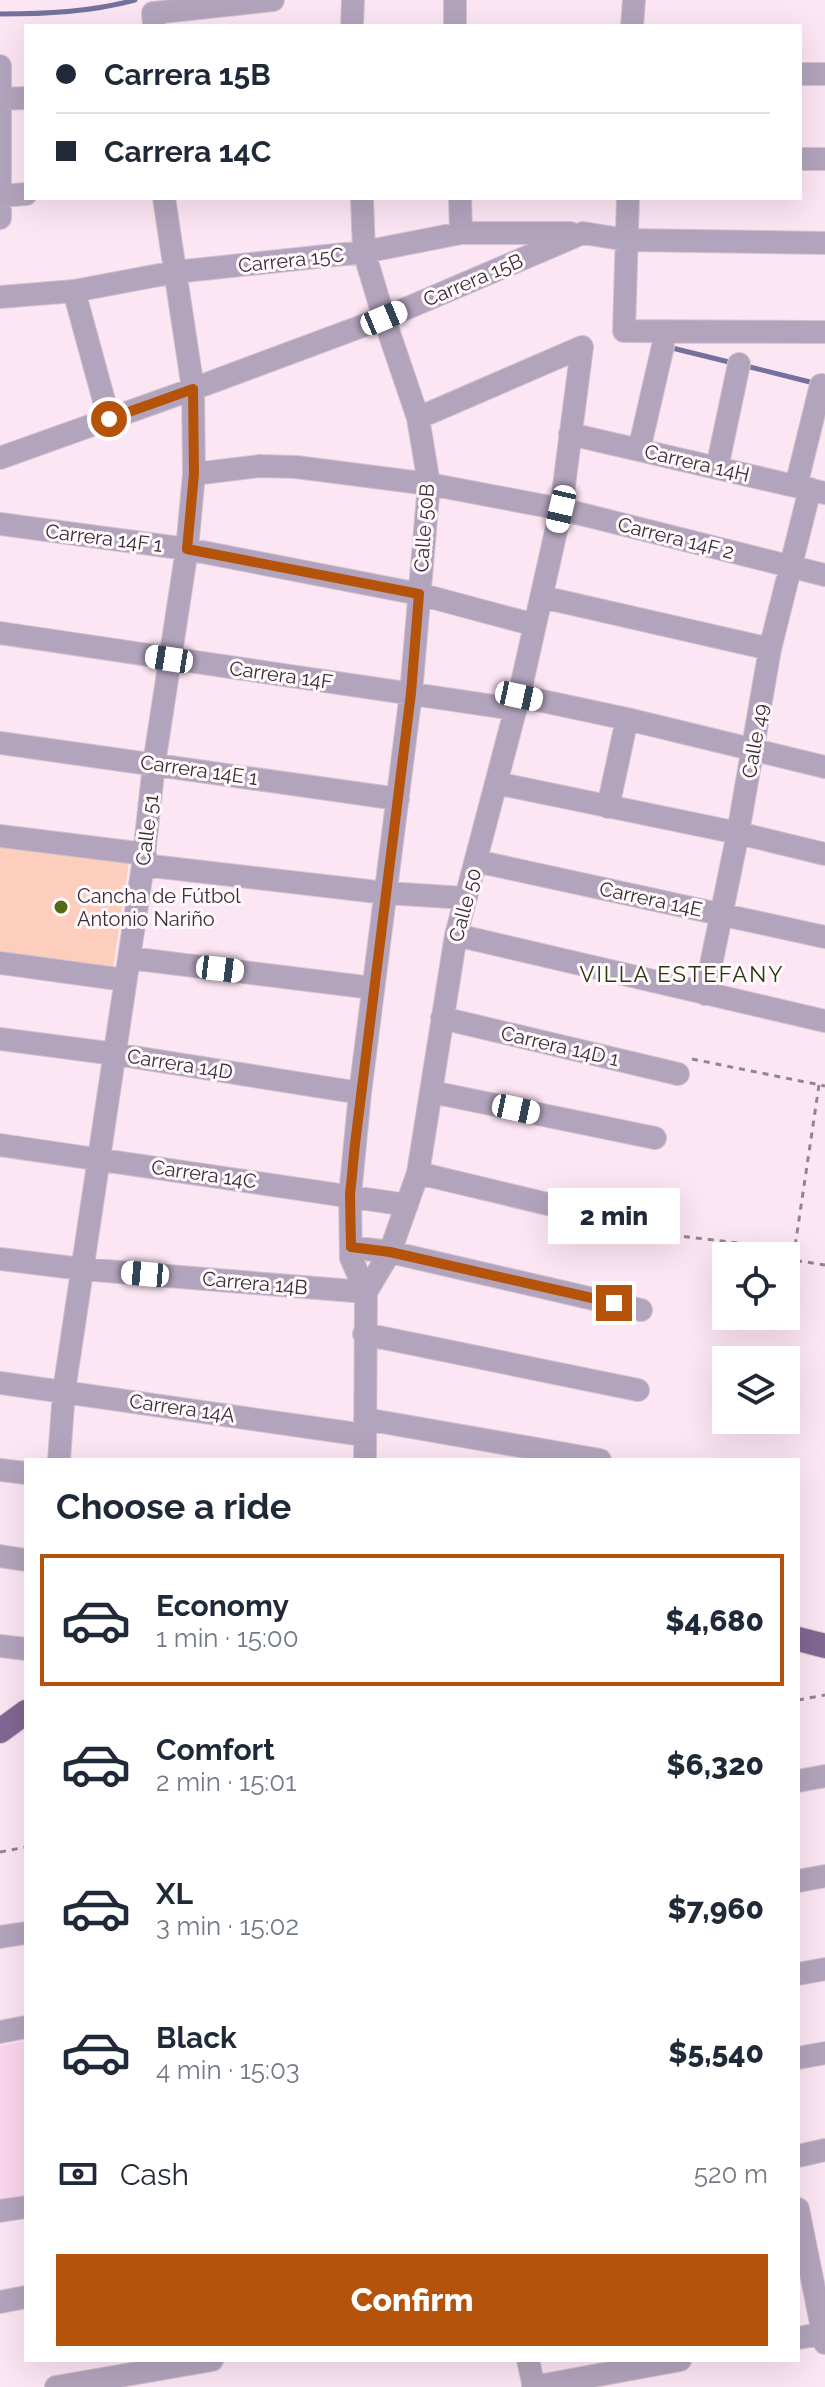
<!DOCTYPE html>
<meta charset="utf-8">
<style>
body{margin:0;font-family:Raleway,sans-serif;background:#f2f2f3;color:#1f2937;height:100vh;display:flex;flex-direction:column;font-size:30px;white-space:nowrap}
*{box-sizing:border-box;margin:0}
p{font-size:26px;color:#747a83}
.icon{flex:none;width:44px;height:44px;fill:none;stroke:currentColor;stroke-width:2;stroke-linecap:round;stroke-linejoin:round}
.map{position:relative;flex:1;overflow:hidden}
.details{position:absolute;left:24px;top:1458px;width:776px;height:904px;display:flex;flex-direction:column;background:#fff;border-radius:0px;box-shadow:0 8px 32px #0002}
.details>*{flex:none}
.guide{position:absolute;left:24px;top:24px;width:778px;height:176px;border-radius:0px;box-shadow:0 8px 32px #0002;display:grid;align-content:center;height:176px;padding:0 32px;background:#fff}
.fabs{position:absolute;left:712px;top:1242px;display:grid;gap:16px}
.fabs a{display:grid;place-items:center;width:88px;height:88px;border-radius:0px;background:#fff;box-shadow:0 8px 32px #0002;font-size:40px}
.end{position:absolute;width:36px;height:36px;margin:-18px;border:10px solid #b45309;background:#fff;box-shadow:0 0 0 4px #fff}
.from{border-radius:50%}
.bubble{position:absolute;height:56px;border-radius:0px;background:#fff;box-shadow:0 8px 32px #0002;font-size:26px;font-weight:800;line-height:56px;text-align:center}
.car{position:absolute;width:24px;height:48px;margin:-24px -12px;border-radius:10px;box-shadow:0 0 6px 2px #0007;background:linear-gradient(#fff 24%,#345 0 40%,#fff 0 76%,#345 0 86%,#fff 0)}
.guide b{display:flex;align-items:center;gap:28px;height:76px;font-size:30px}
.guide b+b{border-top:2px solid #e0e1e3}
.guide i{width:20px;height:20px;background:#1f2937}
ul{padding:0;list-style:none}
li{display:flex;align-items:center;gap:24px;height:132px;margin:0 16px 12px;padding:0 16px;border:4px solid transparent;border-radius:0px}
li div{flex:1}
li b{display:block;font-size:30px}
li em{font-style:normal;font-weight:800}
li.current{border-color:#b45309}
li>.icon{width:72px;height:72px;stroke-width:1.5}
h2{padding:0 32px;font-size:36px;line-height:96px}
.pay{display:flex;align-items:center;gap:20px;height:88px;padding:0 32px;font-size:30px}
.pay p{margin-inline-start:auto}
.action{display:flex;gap:16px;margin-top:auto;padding:16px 32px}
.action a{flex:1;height:92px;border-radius:0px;background:#b45309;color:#fff;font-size:32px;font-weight:800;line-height:92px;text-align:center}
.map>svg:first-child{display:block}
</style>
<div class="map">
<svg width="825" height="2387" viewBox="0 0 825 2387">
<rect width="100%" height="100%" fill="#fde6f4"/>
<!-- built -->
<path fill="#fbd7ee" d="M 26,2041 L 26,2204 L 0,2208 L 0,2046 Z"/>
<!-- green -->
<path fill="#fdcdbe" d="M 0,844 L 129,861 L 113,968 L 0,954 Z"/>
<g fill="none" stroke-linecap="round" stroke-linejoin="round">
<!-- stream -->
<path stroke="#74719c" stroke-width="5" d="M 0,14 C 46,14 90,12 135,0
M 668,347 L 733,363
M 746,366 L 814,383"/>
<!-- minor casing -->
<g stroke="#d6c1ce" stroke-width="24">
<path id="minor" d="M 455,0 L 455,26
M 154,26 L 153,13 L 273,0
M 352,26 L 353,0
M 632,26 L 634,0
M 0,66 L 0,218
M 800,74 L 825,74
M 1,99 L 26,98
M 800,159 L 825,159
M 0,196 L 26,194
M 362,198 L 364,252 L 384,318 L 418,418 L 429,484 L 411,693 L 360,1093 L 350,1195 L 351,1258 L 366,1292
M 460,198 L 461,233
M 628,198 L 624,331 L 825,332
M 74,291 L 109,419
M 0,297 L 74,291 L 175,272 L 364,252 L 461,233 L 570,233
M 418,418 L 582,347
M 570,434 L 825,493
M 639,450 L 663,346
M 0,458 L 193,389 L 384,318 L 583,233 L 627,240 L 825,243
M 717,468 L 739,364
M 194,474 L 260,466 L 296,467 L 429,484 L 561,509 L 825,575
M 796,486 L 821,385
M 0,524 L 187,549 L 419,594 L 535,625
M 542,597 L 770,649
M 0,633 L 514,709
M 519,696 L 627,719 L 825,767
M 0,743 L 398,799
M 496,783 L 738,833 L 825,854
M 608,807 L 627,719
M 0,836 L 145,854
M 476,861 L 825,937
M 143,865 L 386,893 L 465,898
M 456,935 L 825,1021
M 129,958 L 373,988
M 0,963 L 125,980
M 705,994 L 738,833 L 770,649 L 810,489
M 442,1018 L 678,1074
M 0,1039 L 115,1054 L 360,1093
M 432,1092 L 655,1138
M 0,1145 L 407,1205
M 418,1173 L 652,1229
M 351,1247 L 390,1252 L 641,1310
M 0,1259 L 82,1269 L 366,1292
M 364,1334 L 638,1390
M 0,1383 L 364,1435
M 365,1419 L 600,1460
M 59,1460 L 64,1391 L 143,865 L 154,764 L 187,549 L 194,474 L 193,389 L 164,198
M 365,1460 L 366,1292 L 390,1252 L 418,1173 L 456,935 L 519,696 L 561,509 L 582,347
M 0,1470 L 26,1473
M 0,1556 L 26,1560
M 0,1646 L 26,1649
M 798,1781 L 825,1776
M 798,1881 L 825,1876
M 0,1937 L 26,1933
M 798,1974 L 825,1969
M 0,2032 L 26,2027
M 798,2058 L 825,2053
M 798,2156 L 825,2150
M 798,2209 L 825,2343
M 0,2211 L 26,2207
M 0,2302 L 26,2297
M 798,2338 L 825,2333
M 528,2360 L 534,2387
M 56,2387 L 212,2360
M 533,2387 L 680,2360"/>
</g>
<!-- major casing -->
<g stroke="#d6c1ce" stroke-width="26">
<path id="major" d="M 798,1639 L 825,1646
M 0,1731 L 26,1712"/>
</g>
<!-- path -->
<path stroke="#95848f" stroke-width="3" stroke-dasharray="6 6" stroke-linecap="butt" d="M 692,1059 L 825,1086
M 819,1085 L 793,1260 L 825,1265
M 672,1235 L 795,1250
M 798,1700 L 825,1695
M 0,1852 L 26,1847"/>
<!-- minor -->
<use href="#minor" stroke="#b3a4bd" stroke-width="22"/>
<!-- major -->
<use href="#major" stroke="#826792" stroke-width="24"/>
</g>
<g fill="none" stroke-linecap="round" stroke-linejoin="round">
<!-- route -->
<path stroke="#b45309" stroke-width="10" d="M 109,419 L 193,389 L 194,474 L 187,549 L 419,594 L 411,693 L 355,1144 L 350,1195 L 351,1247 L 390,1252 L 614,1303"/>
</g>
<!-- markers -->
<circle fill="#546815" stroke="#fff9fc" stroke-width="3" cx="61" cy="907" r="8"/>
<g text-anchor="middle" stroke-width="6" stroke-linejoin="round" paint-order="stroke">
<!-- street labels -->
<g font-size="20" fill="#382d34" stroke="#fff9fc">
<text transform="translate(291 260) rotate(-6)" y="7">Carrera 15C</text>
<text transform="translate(473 280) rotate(-23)" y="7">Carrera 15B</text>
<text transform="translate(697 463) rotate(13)" y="7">Carrera 14H</text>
<text transform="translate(424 528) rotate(-86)" y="7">Calle 50B</text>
<text transform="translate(104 538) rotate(7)" y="7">Carrera 14F 1</text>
<text transform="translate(676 538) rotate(14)" y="7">Carrera 14F 2</text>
<text transform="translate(281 675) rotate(8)" y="7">Carrera 14F</text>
<text transform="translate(755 741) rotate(-80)" y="7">Calle 49</text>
<text transform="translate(199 770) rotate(8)" y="7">Carrera 14E 1</text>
<text transform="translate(147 830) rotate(-83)" y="7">Calle 51</text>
<text transform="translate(651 899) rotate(12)" y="7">Carrera 14E</text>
<text transform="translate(465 905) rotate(-75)" y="7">Calle 50</text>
<text transform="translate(560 1046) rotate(13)" y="7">Carrera 14D 1</text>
<text transform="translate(180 1064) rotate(9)" y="7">Carrera 14D</text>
<text transform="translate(204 1174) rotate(8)" y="7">Carrera 14C</text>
<text transform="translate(255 1283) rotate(5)" y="7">Carrera 14B</text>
<text transform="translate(182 1408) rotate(8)" y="7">Carrera 14A</text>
</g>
<!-- poi labels -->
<g font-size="20" fill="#382d34" stroke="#fff9fc" text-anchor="start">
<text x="77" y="903">Cancha de Fútbol<tspan x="77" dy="23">Antonio Nariño</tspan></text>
</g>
<!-- neighbourhood labels -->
<g font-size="22" letter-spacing="2" fill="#2b350f" stroke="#fff9fc">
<text x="682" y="982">VILLA ESTEFANY</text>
</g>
</g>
</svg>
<div class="fabs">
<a><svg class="icon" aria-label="locate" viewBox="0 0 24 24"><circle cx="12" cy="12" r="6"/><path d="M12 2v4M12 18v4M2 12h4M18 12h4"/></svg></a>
<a><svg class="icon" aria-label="layers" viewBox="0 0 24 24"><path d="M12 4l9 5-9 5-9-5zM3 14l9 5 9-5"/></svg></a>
</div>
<i class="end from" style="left:109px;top:419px"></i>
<i class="end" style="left:614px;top:1303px"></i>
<div class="bubble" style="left:548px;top:1188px;width:132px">2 min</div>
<i class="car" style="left:384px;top:318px;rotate:67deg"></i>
<i class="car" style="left:561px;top:509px;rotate:193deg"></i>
<i class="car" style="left:169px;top:659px;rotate:279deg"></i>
<i class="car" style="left:519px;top:696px;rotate:102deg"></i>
<i class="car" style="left:220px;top:969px;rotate:97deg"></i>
<i class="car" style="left:516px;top:1109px;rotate:102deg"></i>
<i class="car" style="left:145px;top:1274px;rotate:275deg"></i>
<div class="guide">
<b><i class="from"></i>Carrera 15B</b>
<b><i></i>Carrera 14C</b>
</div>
<section class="details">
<h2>Choose a ride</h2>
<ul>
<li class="current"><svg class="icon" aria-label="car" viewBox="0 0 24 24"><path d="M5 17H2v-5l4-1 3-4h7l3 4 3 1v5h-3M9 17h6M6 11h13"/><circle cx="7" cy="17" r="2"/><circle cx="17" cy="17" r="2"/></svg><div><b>Economy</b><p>1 min · 15:00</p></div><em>$4,680</em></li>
<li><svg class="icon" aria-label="car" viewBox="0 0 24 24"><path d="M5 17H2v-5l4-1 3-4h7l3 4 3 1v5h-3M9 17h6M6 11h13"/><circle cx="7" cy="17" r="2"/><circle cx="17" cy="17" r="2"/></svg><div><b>Comfort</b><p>2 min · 15:01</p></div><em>$6,320</em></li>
<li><svg class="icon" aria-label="car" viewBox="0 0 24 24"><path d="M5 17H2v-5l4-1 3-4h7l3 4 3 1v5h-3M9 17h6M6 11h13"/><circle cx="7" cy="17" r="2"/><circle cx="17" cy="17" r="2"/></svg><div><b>XL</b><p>3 min · 15:02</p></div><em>$7,960</em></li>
<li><svg class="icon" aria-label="car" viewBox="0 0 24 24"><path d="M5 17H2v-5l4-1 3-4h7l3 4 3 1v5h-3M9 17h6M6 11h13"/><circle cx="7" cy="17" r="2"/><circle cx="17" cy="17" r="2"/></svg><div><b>Black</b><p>4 min · 15:03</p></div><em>$5,540</em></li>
</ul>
<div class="pay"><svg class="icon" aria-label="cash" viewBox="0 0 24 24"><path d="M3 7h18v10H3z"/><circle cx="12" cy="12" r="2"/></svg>Cash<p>520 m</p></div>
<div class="action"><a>Confirm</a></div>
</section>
</div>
